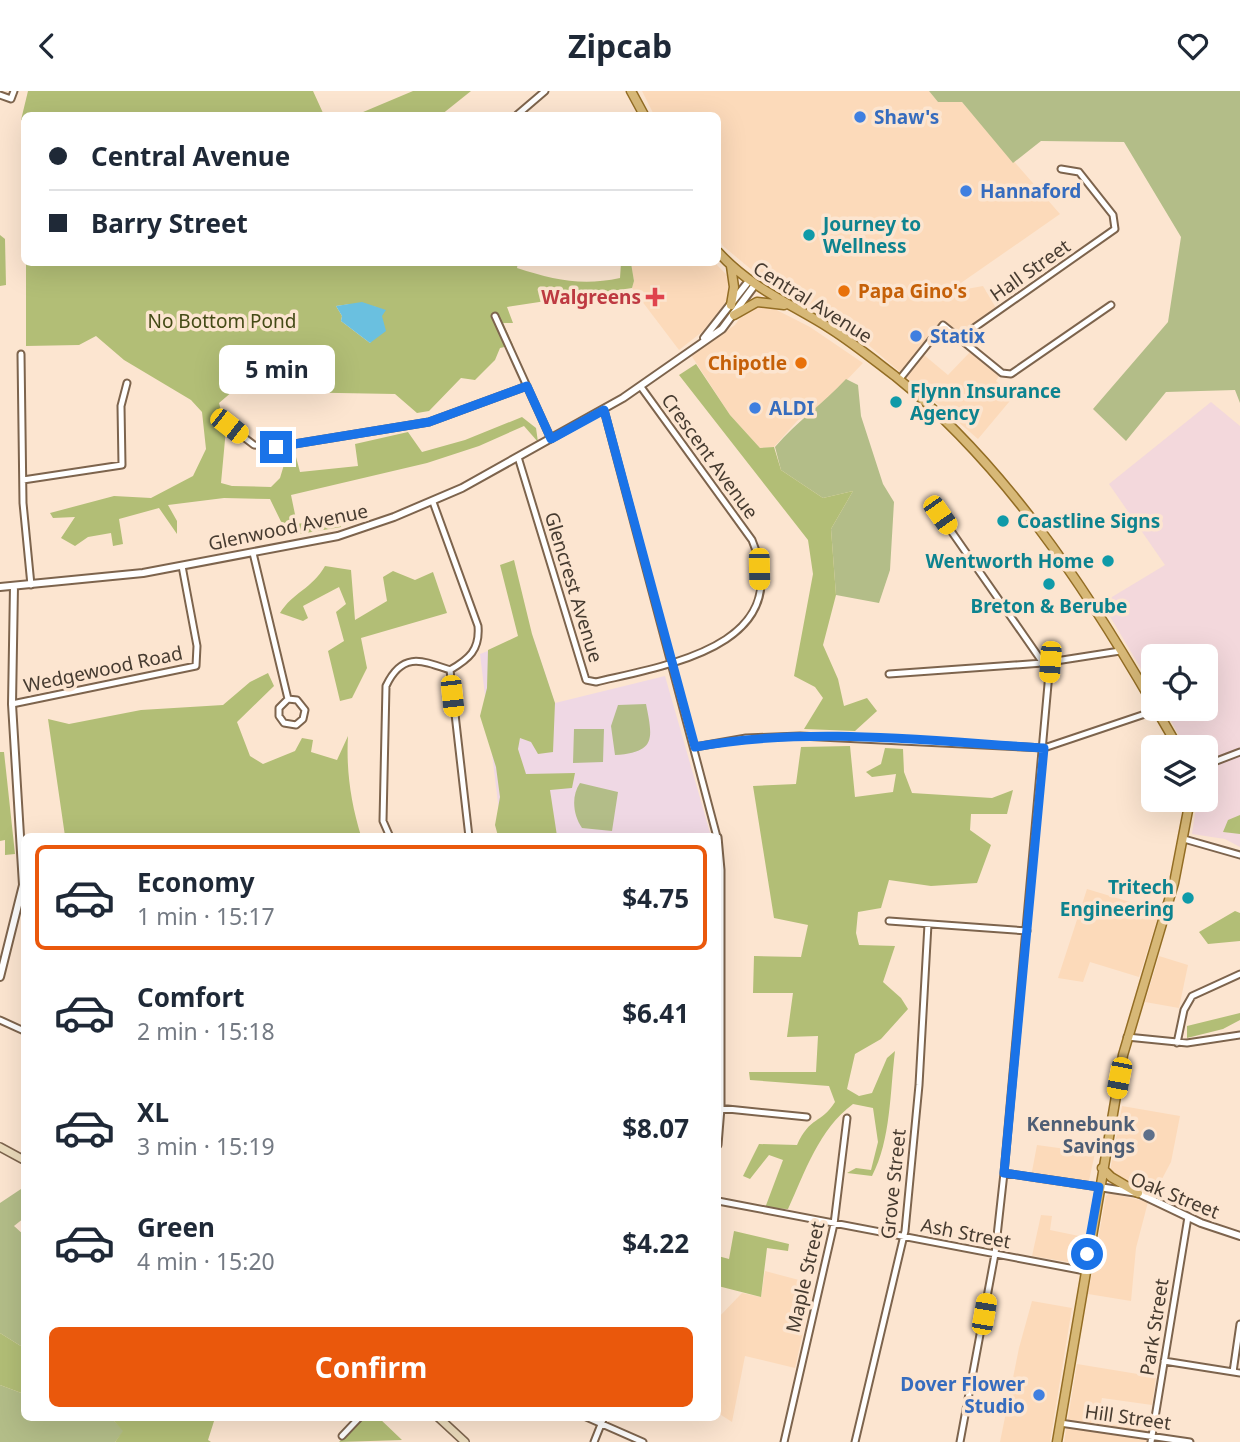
<!DOCTYPE html>
<meta charset="utf-8">
<style>
body{margin:0;font-family:"Noto Sans",sans-serif;background:#f6f6f7;color:#1f2937;height:100vh;display:flex;flex-direction:column;font-size:26px;white-space:nowrap}
*{box-sizing:border-box;margin:0}
p{font-size:23px;color:#747a83}
.icon{flex:none;width:38px;height:38px;fill:none;stroke:currentColor;stroke-width:2;stroke-linecap:round;stroke-linejoin:round}
.map{position:relative;flex:1;overflow:hidden}
.side{position:absolute;left:21px;top:742px;width:700px;height:588px;display:flex;flex-direction:column;background:#fff;border-radius:10px;box-shadow:0 7px 28px #0002}
.side>*{flex:none}
.banner{position:absolute;left:21px;top:21px;width:700px;height:154px;border-radius:10px;box-shadow:0 7px 28px #0002;display:grid;align-content:center;height:154px;padding:0 28px;background:#fff}
.fabs{position:absolute;left:1141px;top:553px;display:grid;gap:14px}
.fabs a{display:grid;place-items:center;width:77px;height:77px;border-radius:10px;background:#fff;box-shadow:0 7px 28px #0002;font-size:35px}
.end{position:absolute;width:32px;height:32px;margin:-16px;border:9px solid #1a73e8;background:#fff;box-shadow:0 0 0 4px #fff}
.from{border-radius:50%}
.bubble{position:absolute;height:49px;border-radius:10px;background:#fff;box-shadow:0 7px 28px #0002;font-size:23px;font-weight:700;line-height:49px;text-align:center}
.car{position:absolute;width:21px;height:42px;margin:-21px -10px;border-radius:9px;box-shadow:0 0 5px 2px #0007;background:linear-gradient(#f5c518 24%,#345 0 40%,#f5c518 0 76%,#345 0 86%,#f5c518 0)}
.banner b{display:flex;align-items:center;gap:24px;height:66px;font-size:26px}
.banner b+b{border-top:2px solid #e0e1e3}
.banner i{width:18px;height:18px;background:#1f2937}
ul{padding:12px 0 0;list-style:none}
li{display:flex;align-items:center;gap:21px;height:105px;margin:0 14px 10px;padding:0 14px;border:4px solid transparent;border-radius:10px}
li div{flex:1}
li b{display:block;font-size:26px}
li em{font-style:normal;font-weight:700}
li.current{border-color:#ea580c}
li>.icon{width:63px;height:63px;stroke-width:1.5}
.button{display:flex;gap:14px;margin-top:auto;padding:14px 28px}
.button a{flex:1;height:80px;border-radius:10px;background:#ea580c;color:#fff;font-size:28px;font-weight:700;line-height:80px;text-align:center}
header{display:flex;justify-content:space-between;align-items:center;height:91px;padding:0 28px;background:#fff;font-size:32px;font-weight:700}
.map>svg:first-child{display:block}
</style>
<header><svg class="icon" aria-label="back" viewBox="0 0 24 24"><path d="M15 5l-7 7 7 7"/></svg>Zipcab<svg class="icon" aria-label="heart" viewBox="0 0 24 24"><path d="M12 20l-8-8c-3-5 5-10 8-4 3-6 11-1 8 4z"/></svg></header>
<div class="map">
<svg width="1240" height="1351" viewBox="0 0 1240 1351">
<rect width="100%" height="100%" fill="#fce5d0"/>
<!-- built -->
<path fill="#fcdaba" d="M 642,0 L 929,0 L 938,11 L 962,11 L 1060,123 L 958,194 L 961,199 L 983,195 L 996,217 L 963,241 L 944,242 L 924,264 L 948,284 L 970,261 L 999,285 L 996,290 L 1014,305 L 978,348 L 858,245 L 764,189 L 723,155 L 718,147 L 718,24 L 654,24 Z
M 631,172 L 715,172 L 728,185 L 731,198 L 728,209 L 702,241 L 679,259 L 632,197 L 634,190 Z
M 761,211 L 810,236 L 863,272 L 819,318 L 798,329 L 774,356 L 760,357 L 730,324 L 691,264 L 735,234 L 747,217 Z
M 1087,798 L 1160,820 L 1139,886 L 1090,871 L 1083,891 L 1058,887 Z
M 1159,865 L 1188,874 L 1179,917 L 1145,911 Z
M 1122,1015 L 1180,1025 L 1171,1071 L 1154,1103 L 1110,1080 Z
M 1037,1054 L 1095,1062 L 1087,1099 L 1030,1091 Z
M 1110,1102 L 1148,1111 L 1136,1157 L 1131,1210 L 1088,1203 L 1106,1105 Z
M 1041,1124 L 1052,1125 L 1050,1139 L 1079,1145 L 1074,1172 L 1032,1165 Z
M 765,1180 L 814,1193 L 795,1277 L 745,1265 L 732,1331 L 718,1322 L 718,1227 L 742,1202 L 761,1206 Z
M 1032,1210 L 1072,1217 L 1050,1351 L 1000,1351 L 1019,1257 Z
M 1077,1273 L 1156,1286 L 1152,1314 L 1102,1307 L 1097,1331 L 1147,1339 L 1151,1351 L 1064,1351 Z"/>
<!-- education -->
<path fill="#efd8e4" d="M 532,543 L 555,612 L 665,585 L 711,745 L 502,745 L 480,563 Z"/>
<!-- medical -->
<path fill="#f3d8dc" d="M 1211,311 L 1240,335 L 1240,756 L 1225,748 L 1192,743 L 1197,709 L 1206,709 L 1206,656 L 1185,656 L 1165,618 L 1206,618 L 1206,565 L 1153,565 L 1153,598 L 1102,512 L 1165,474 L 1109,393 Z"/>
<!-- green -->
<path fill="#b3bd88" d="M 929,0 L 1240,0 L 1240,312 L 1235,299 L 1166,301 L 1126,350 L 1093,318 L 1168,231 L 1181,146 L 1124,51 L 1041,50 L 1013,72 L 962,11 L 938,11 Z
M 846,288 L 858,294 L 861,325 L 883,393 L 894,411 L 890,479 L 879,512 L 836,504 L 831,438 L 853,400 L 823,407 L 781,379 L 775,356 C 797,330 823,313 846,288 Z
M 646,613 C 653,648 656,661 615,664 L 611,635 L 618,614 Z
M 574,638 L 604,638 L 603,671 L 573,672 Z
M 580,692 L 618,701 L 612,740 L 582,737 C 573,724 571,705 580,692 Z
M 24,1096 L 24,1127 L 14,1135 L 24,1144 L 24,1257 L 0,1242 L 0,1112 Z
M 0,1294 L 24,1303 L 24,1326 L 111,1327 L 124,1340 L 115,1351 L 0,1351 Z"/>
<!-- forest -->
<path fill="#b2be76" fill-rule="evenodd" d="M 28,0 L 313,0 L 323,22 L 322,24 L 24,24 L 24,29 L 21,29 Z
M 413,0 L 471,0 L 441,24 L 356,24 Z
M 0,144 L 5,148 L 6,194 L 0,195 Z
M 26,172 L 518,172 L 517,177 C 554,189 582,195 620,187 L 621,172 L 631,172 L 634,190 L 632,197 L 507,216 L 513,232 L 503,232 L 513,254 L 500,257 L 495,269 L 475,289 L 461,287 L 429,320 L 417,322 L 395,303 L 233,300 L 219,312 L 226,338 L 221,392 L 232,395 L 271,396 L 280,387 L 286,367 L 296,366 L 300,381 L 358,375 L 355,353 L 408,341 L 422,361 L 465,349 L 522,326 L 536,337 L 538,351 L 524,335 L 479,355 L 427,372 L 291,404 L 297,433 L 340,426 L 341,436 L 288,445 L 270,408 L 224,407 L 168,414 L 177,430 L 177,443 L 159,417 L 119,428 L 123,453 L 113,455 L 111,442 L 88,446 L 75,455 L 61,447 L 75,426 L 53,427 L 50,422 L 114,405 L 151,407 L 193,385 L 206,358 L 202,321 L 191,309 L 124,269 L 96,245 L 79,254 L 26,255 ZM 351,213 L 376,216 L 383,234 L 370,252 L 341,230 L 342,225 L 336,215 Z
M 696,273 L 730,324 L 760,357 L 774,356 L 781,379 L 823,407 L 853,400 L 831,438 L 836,504 L 823,554 L 838,588 L 844,615 L 867,607 L 877,620 L 855,640 L 804,638 L 823,607 L 815,596 L 794,585 L 813,483 L 808,449 L 679,284 Z
M 514,469 L 532,543 L 555,612 L 553,661 L 538,663 L 531,651 L 520,647 L 518,658 L 526,683 L 575,682 L 572,697 L 550,699 L 557,745 L 498,745 L 495,734 L 500,706 L 496,676 L 480,625 L 487,597 L 488,559 L 518,545 L 500,474 Z
M 325,475 L 351,479 L 355,529 L 387,510 L 383,486 L 393,480 L 415,489 L 433,481 L 447,522 L 361,547 L 367,577 L 352,607 L 340,610 L 328,560 L 344,550 L 336,521 L 346,513 L 339,496 L 303,515 L 308,527 L 303,530 L 280,522 C 293,501 312,498 325,475 Z
M 268,582 L 274,595 L 237,631 L 250,665 L 263,673 L 295,660 L 302,647 L 313,649 L 311,661 L 337,669 L 348,645 C 346,680 351,712 361,745 L 65,745 L 48,628 L 69,633 L 141,619 L 223,614 L 250,591 Z
M 850,655 L 855,706 L 893,701 L 896,683 L 872,686 L 866,681 L 881,673 L 885,657 L 903,658 L 904,681 L 912,702 L 992,707 L 1013,699 L 1007,723 L 971,723 L 970,739 L 991,754 L 977,792 L 931,795 L 889,789 L 881,817 L 858,821 L 856,842 L 859,854 L 895,855 L 883,891 L 901,907 L 908,918 L 881,948 L 855,963 L 847,998 L 859,1005 L 872,1002 L 887,967 L 895,960 C 890,1000 891,1049 872,1085 L 847,1082 L 856,1077 L 871,1079 L 878,1051 L 873,1017 L 853,1013 C 819,1038 805,1081 788,1118 L 765,1117 L 783,1069 L 769,1064 L 750,1088 L 743,1085 L 759,1053 L 797,1054 C 810,1025 821,1033 835,1011 L 829,995 L 750,989 L 749,981 L 816,981 L 818,945 L 787,946 L 793,902 L 753,902 L 754,865 L 801,866 L 808,834 L 774,827 L 753,695 L 796,693 L 801,656 Z
M 0,661 L 4,661 L 15,763 L 5,764 L 5,749 L 0,750 Z
M 1240,724 L 1240,743 L 1223,741 L 1228,729 Z
M 1235,820 L 1240,822 L 1240,850 L 1208,853 L 1199,841 Z
M 1240,922 L 1240,929 L 1223,938 L 1187,947 L 1187,935 Z
M 734,1140 L 789,1153 L 788,1160 L 767,1157 L 761,1206 L 718,1195 L 718,1165 L 729,1168 Z
M 0,1242 L 24,1257 L 24,1303 L 0,1294 Z
M 364,1326 L 379,1327 L 402,1349 L 339,1351 Z
M 111,1327 L 215,1327 L 208,1349 L 211,1351 L 115,1351 L 123,1340 Z"/>
<!-- water -->
<path fill="#6ac0e0" d="M 362,211 L 386,219 L 382,225 L 386,240 L 370,252 L 341,230 L 342,225 L 336,215 Z"/>
<g fill="none" stroke-linecap="round" stroke-linejoin="round">
<!-- minor casing -->
<g stroke="#7d644d" stroke-width="9">
<path id="minor" d="M 0,4 L 11,8 L 14,0
M 517,24 L 545,0
M 495,225 L 551,348
M 961,246 L 1115,138 L 1113,124 L 1079,81 L 1061,78
M 21,263 L 23,412 L 31,494
M 899,289 L 943,234 L 1002,282 L 1011,283 L 1111,214
M 604,319 L 717,746
M 229,335 L 254,354 L 276,356 L 429,331 L 527,295
M 518,366 L 586,589 L 596,591 C 667,574 797,555 752,449 L 641,296
M 23,389 L 122,374 L 121,315 L 127,292
M 433,411 L 478,535 C 480,559 469,568 450,579
M 940,424 L 1043,572
M 253,462 L 288,608 L 279,617 L 279,625 L 284,632 L 296,634 L 303,628 L 305,619 L 297,609 L 288,608
M 450,579 L 469,746
M 889,583 L 1043,572 L 1120,560
M 12,613 L 196,575 L 197,555 L 182,475
M 695,656 L 746,647 L 800,645 L 1044,657 L 1157,619
M 1206,674 L 1240,661
M 390,746 L 383,730 L 386,595 C 402,561 421,569 450,579
M 718,746 L 721,779 L 721,1017 L 718,1054
M 1184,748 L 1240,764
M 889,830 L 1027,840
M 0,929 L 24,940
M 1127,946 L 1187,952 L 1240,944
M 1177,952 L 1184,919 L 1192,905 L 1240,883
M 718,1017 L 807,1026
M 1004,1082 L 1099,1096
M 718,1110 L 1085,1180
M 1164,1270 L 1240,1282
M 1233,1281 L 1240,1233
M 586,1326 L 643,1351
M 1060,1332 L 1190,1351
M 342,1345 L 360,1326
M 594,1351 L 604,1326
M 784,1351 L 834,1133 L 847,1027
M 855,1351 L 905,1140 L 919,994 L 928,833
M 960,1351 L 995,1163 L 1004,1082 L 1050,571
M 1151,1351 L 1188,1126"/>
</g>
<!-- tertiary casing -->
<g stroke="#7d644d" stroke-width="10">
<path id="tertiary" d="M 704,247 L 748,191
M 0,496 L 143,482 L 338,445 L 394,426 L 462,397 L 623,307 L 722,238 L 754,195
M 0,886 L 23,794 L 12,613 L 14,495
M 1099,1096 L 1138,1102 L 1201,1132 L 1240,1145"/>
</g>
<!-- secondary casing -->
<g stroke="#7d644d" stroke-width="10">
<path id="secondary" d="M 0,1056 L 24,1069
M 438,1326 L 465,1351"/>
</g>
<!-- primary casing -->
<g stroke="#936d24" stroke-width="11">
<path id="primary" d="M 631,0 L 644,24
M 718,161 C 752,198 790,212 831,238 C 853,252 874,269 895,285 C 1003,372 1084,494 1153,613
M 731,175 L 734,196 L 731,214
M 734,224 L 757,211 L 784,214
M 1156,618 L 1178,656
M 1102,1077 L 1111,1086 L 1138,1102
M 1057,1351 L 1123,964 L 1174,792 L 1190,709"/>
</g>
<!-- minor -->
<use href="#minor" stroke="#fff" stroke-width="5"/>
<!-- tertiary -->
<use href="#tertiary" stroke="#fff" stroke-width="6"/>
<!-- secondary -->
<use href="#secondary" stroke="#ebdbbb" stroke-width="7"/>
<!-- primary -->
<use href="#primary" stroke="#d7b877" stroke-width="8"/>
</g>
<g fill="none" stroke-linecap="round" stroke-linejoin="round">
<!-- route -->
<path stroke="#1a73e8" stroke-width="9" d="M 276,356 L 429,331 L 527,295 L 551,348 L 604,319 L 695,656 C 810,635 928,650 1044,657 L 1004,1082 L 1099,1096 L 1087,1163"/>
</g>
<!-- markers -->
<g fill="#3f7fe0" stroke="#fce5d0" stroke-width="2.5">
<circle cx="860" cy="26" r="7"/>
<circle cx="966" cy="100" r="7"/>
<circle cx="916" cy="245" r="7"/>
<circle cx="755" cy="317" r="7"/>
<circle cx="1039" cy="1304" r="7"/>
</g>
<g fill="#0f9aa8" stroke="#fce5d0" stroke-width="2.5">
<circle cx="809" cy="144" r="7"/>
<circle cx="896" cy="311" r="7"/>
<circle cx="1003" cy="430" r="7"/>
<circle cx="1108" cy="470" r="7"/>
<circle cx="1049" cy="493" r="7"/>
<circle cx="1188" cy="807" r="7"/>
</g>
<g fill="#e8710a" stroke="#fce5d0" stroke-width="2.5">
<circle cx="844" cy="200" r="7"/>
<circle cx="801" cy="272" r="7"/>
</g>
<path fill="#e0444e" stroke="#fce5d0" stroke-width="2.5" d="M651.5 195.5h7v7h7v7h-7v7h-7v-7h-7v-7h7z"/>
<circle fill="#5c6f8a" stroke="#fce5d0" stroke-width="2.5" cx="1149" cy="1044" r="7"/>
<g text-anchor="middle" stroke-width="7" stroke-linejoin="round" paint-order="stroke">
<!-- shop labels -->
<g font-size="19" font-weight="bold" fill="#366cbe" stroke="#fce5d0" text-anchor="start">
<text x="874" y="33">Shaw's</text>
<text x="980" y="107">Hannaford</text>
<text x="930" y="252">Statix</text>
<text x="769" y="324">ALDI</text>
<text x="1025" y="1300" text-anchor="end">Dover Flower<tspan x="1025" dy="22">Studio</tspan></text>
</g>
<!-- culture labels -->
<g font-size="19" font-weight="bold" fill="#0d838f" stroke="#fce5d0" text-anchor="start">
<text x="823" y="140">Journey to<tspan x="823" dy="22">Wellness</tspan></text>
<text x="910" y="307">Flynn Insurance<tspan x="910" dy="22">Agency</tspan></text>
<text x="1017" y="437">Coastline Signs</text>
<text x="1094" y="477" text-anchor="end">Wentworth Home</text>
<text x="1049" y="522" text-anchor="middle">Breton &amp; Berube</text>
<text x="1174" y="803" text-anchor="end">Tritech<tspan x="1174" dy="22">Engineering</tspan></text>
</g>
<!-- street labels -->
<g font-size="19" fill="#463b30" stroke="#fce5d0">
<text transform="translate(1030 179) rotate(-35)" y="7">Hall Street</text>
<text transform="translate(813 211) rotate(32)" y="7">Central Avenue</text>
<text transform="translate(710 365) rotate(54)" y="7">Crescent Avenue</text>
<text transform="translate(288 436) rotate(-12)" y="7">Glenwood Avenue</text>
<text transform="translate(574 496) rotate(73)" y="7">Glencrest Avenue</text>
<text transform="translate(103 578) rotate(-12)" y="7">Wedgewood Road</text>
<text transform="translate(893 1093) rotate(-84)" y="7">Grove Street</text>
<text transform="translate(1175 1104) rotate(22)" y="7">Oak Street</text>
<text transform="translate(966 1142) rotate(11)" y="7">Ash Street</text>
<text transform="translate(805 1186) rotate(-77)" y="7">Maple Street</text>
<text transform="translate(1154 1236) rotate(-81)" y="7">Park Street</text>
<text transform="translate(1128 1326) rotate(8)" y="7">Hill Street</text>
</g>
<!-- food labels -->
<g font-size="19" font-weight="bold" fill="#c56008" stroke="#fce5d0" text-anchor="start">
<text x="858" y="207">Papa Gino's</text>
<text x="787" y="279" text-anchor="end">Chipotle</text>
</g>
<!-- health labels -->
<g font-size="19" font-weight="bold" fill="#be3a42" stroke="#fce5d0" text-anchor="end">
<text x="641" y="213">Walgreens</text>
</g>
<!-- park labels -->
<g font-size="19" fill="#444b16" stroke="#fce5d0">
<text x="222" y="237">No Bottom Pond</text>
</g>
<!-- service labels -->
<g font-size="19" font-weight="bold" fill="#4e5e75" stroke="#fce5d0" text-anchor="end">
<text x="1135" y="1040">Kennebunk<tspan x="1135" dy="22">Savings</tspan></text>
</g>
</g>
</svg>
<div class="fabs">
<a><svg class="icon" aria-label="locate" viewBox="0 0 24 24"><circle cx="12" cy="12" r="6"/><path d="M12 2v4M12 18v4M2 12h4M18 12h4"/></svg></a>
<a><svg class="icon" aria-label="layers" viewBox="0 0 24 24"><path d="M12 4l9 5-9 5-9-5zM3 14l9 5 9-5"/></svg></a>
</div>
<i class="end from" style="left:1087px;top:1163px"></i>
<i class="end" style="left:276px;top:356px"></i>
<div class="bubble" style="left:219px;top:254px;width:116px">5 min</div>
<i class="car" style="left:229px;top:335px;rotate:128deg"></i>
<i class="car" style="left:940px;top:424px;rotate:145deg"></i>
<i class="car" style="left:759px;top:478px;rotate:179deg"></i>
<i class="car" style="left:1050px;top:571px;rotate:184deg"></i>
<i class="car" style="left:452px;top:605px;rotate:174deg"></i>
<i class="car" style="left:1119px;top:987px;rotate:191deg"></i>
<i class="car" style="left:984px;top:1223px;rotate:10deg"></i>
<div class="banner">
<b><i class="from"></i>Central Avenue</b>
<b><i></i>Barry Street</b>
</div>
<section class="side">
<ul>
<li class="current"><svg class="icon" aria-label="car" viewBox="0 0 24 24"><path d="M5 17H2v-5l4-1 3-4h7l3 4 3 1v5h-3M9 17h6M6 11h13"/><circle cx="7" cy="17" r="2"/><circle cx="17" cy="17" r="2"/></svg><div><b>Economy</b><p>1 min · 15:17</p></div><em>$4.75</em></li>
<li><svg class="icon" aria-label="car" viewBox="0 0 24 24"><path d="M5 17H2v-5l4-1 3-4h7l3 4 3 1v5h-3M9 17h6M6 11h13"/><circle cx="7" cy="17" r="2"/><circle cx="17" cy="17" r="2"/></svg><div><b>Comfort</b><p>2 min · 15:18</p></div><em>$6.41</em></li>
<li><svg class="icon" aria-label="car" viewBox="0 0 24 24"><path d="M5 17H2v-5l4-1 3-4h7l3 4 3 1v5h-3M9 17h6M6 11h13"/><circle cx="7" cy="17" r="2"/><circle cx="17" cy="17" r="2"/></svg><div><b>XL</b><p>3 min · 15:19</p></div><em>$8.07</em></li>
<li><svg class="icon" aria-label="car" viewBox="0 0 24 24"><path d="M5 17H2v-5l4-1 3-4h7l3 4 3 1v5h-3M9 17h6M6 11h13"/><circle cx="7" cy="17" r="2"/><circle cx="17" cy="17" r="2"/></svg><div><b>Green</b><p>4 min · 15:20</p></div><em>$4.22</em></li>
</ul>
<div class="button"><a>Confirm</a></div>
</section>
</div>
